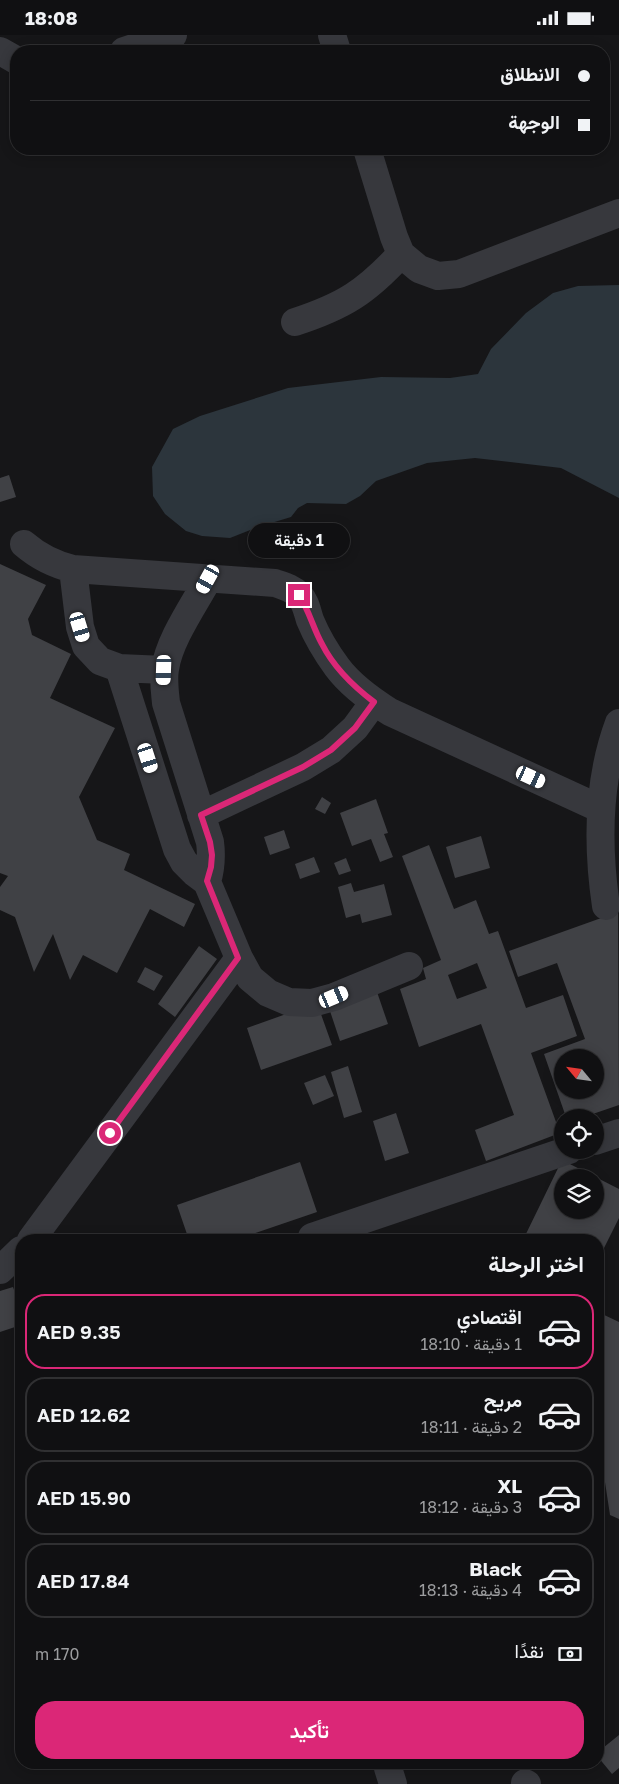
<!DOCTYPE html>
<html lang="ar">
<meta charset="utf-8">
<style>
body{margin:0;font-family:"Golos Text",Vazirmatn,sans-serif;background:#1e1e20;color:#f1f3f6;direction:rtl;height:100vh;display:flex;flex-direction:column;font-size:19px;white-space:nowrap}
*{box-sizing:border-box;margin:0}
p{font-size:16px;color:#9c9d9f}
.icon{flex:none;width:28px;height:28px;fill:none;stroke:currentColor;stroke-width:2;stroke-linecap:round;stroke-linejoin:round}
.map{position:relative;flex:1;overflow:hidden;direction:ltr}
.drawer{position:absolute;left:15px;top:1199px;width:589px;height:535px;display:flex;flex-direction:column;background:#101012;border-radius:20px;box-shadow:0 2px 12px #0003,0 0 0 1px #303032;direction:rtl}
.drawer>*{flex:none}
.banner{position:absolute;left:10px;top:10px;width:600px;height:110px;border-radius:20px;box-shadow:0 2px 12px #0003,0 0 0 1px #303032;direction:rtl;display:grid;align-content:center;height:110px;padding:0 20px;background:#101012}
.needle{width:32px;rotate:299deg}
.buttons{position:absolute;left:554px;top:1014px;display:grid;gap:10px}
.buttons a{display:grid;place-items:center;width:50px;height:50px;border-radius:50%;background:#101012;box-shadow:0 2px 12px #0003,0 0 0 1px #303032;font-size:25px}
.end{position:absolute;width:22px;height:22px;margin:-11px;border:6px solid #db2777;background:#fff;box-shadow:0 0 0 2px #fff}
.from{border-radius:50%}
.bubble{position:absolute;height:35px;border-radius:18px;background:#101012;box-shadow:0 2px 12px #0003,0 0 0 1px #303032;font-size:16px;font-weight:600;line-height:35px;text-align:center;direction:rtl}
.car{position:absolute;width:15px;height:30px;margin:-15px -8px;border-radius:6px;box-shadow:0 0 4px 1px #0007;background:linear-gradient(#fff 24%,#345 0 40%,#fff 0 76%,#345 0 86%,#fff 0)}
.banner b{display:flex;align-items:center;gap:18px;height:48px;font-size:19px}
.banner b+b{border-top:1px solid #303032}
.banner i{width:12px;height:12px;background:#f1f3f6}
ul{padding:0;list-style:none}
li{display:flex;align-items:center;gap:15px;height:75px;margin:0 10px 8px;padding:0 10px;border:2px solid #303032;border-radius:20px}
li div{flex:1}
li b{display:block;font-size:19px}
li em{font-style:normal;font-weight:600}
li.current{border-color:#db2777}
li>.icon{width:45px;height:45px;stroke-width:1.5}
h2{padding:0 20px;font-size:22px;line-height:60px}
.pay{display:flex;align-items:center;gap:12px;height:55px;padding:0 20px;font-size:19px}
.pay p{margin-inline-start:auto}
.primary-button{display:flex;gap:10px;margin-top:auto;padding:10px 20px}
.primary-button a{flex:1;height:58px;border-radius:20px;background:#db2777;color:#fff;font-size:20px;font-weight:600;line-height:58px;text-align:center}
.status{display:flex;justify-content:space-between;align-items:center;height:35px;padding:0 25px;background:#101012;direction:ltr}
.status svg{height:14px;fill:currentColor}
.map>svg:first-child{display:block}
</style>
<div class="status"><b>18:08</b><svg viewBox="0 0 49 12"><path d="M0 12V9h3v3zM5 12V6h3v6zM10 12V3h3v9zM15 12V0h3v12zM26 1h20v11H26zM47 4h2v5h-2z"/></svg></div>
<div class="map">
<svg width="619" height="1749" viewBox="0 0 619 1749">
<rect width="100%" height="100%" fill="#161618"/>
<!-- water -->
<path fill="#2c353c" d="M 619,250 L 619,463 L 561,433 L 475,423 L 427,428 L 376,446 L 360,461 L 346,469 L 307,468 L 298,473 L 291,482 L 258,492 L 230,503 L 202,501 L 186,496 L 165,479 L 153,461 L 152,432 L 173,394 L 200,381 L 288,353 L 381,342 L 450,343 L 478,339 L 491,314 L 526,278 L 553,258 L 578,251 Z"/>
<!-- building -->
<path fill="#404145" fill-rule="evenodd" d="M 9,440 L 16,462 L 0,467 L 0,443 Z
M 0,529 L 46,550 L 28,584 L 32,600 L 71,619 L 50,663 L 115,693 L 79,762 L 97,805 L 130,819 L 124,835 L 195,869 L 184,892 L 150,874 L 117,938 L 83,920 L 70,945 L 53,899 L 34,937 L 15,882 L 0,875 L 0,852 L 8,841 L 0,838 Z
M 322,762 L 331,768 L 325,779 L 315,774 Z
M 376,764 L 388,798 L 384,799 L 393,822 L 380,827 L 371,804 L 352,811 L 340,778 Z
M 284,795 L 290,813 L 270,820 L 264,802 Z
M 481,801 L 490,833 L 455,843 L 446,812 Z
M 429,810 L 454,874 L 476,865 L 489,899 L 498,896 L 526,973 L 563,960 L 577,1001 L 531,1018 L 560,1098 L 486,1126 L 475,1095 L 514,1080 L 481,989 L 419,1012 L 400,954 L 426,944 L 423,933 L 441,925 L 402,821 ZM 477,928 L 487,953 L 457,964 L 448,940 Z
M 314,822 L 320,837 L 300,844 L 295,829 Z
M 346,823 L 351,836 L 339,840 L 334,828 Z
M 351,848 L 354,857 L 384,849 L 392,880 L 362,888 L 360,879 L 346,883 L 338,852 Z
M 618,877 L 619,1070 L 584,1082 L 566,1082 L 544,1019 L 585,1004 L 557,928 L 518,942 L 509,916 ZM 562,1022 L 595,1022 L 595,1055 L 562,1055 Z
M 199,911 L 217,924 L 175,982 L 158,969 Z
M 145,932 L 163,941 L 154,956 L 137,947 Z
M 377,957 L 388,989 L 340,1006 L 329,973 Z
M 317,968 L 332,1010 L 261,1035 L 247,993 Z
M 348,1031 L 362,1077 L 344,1083 L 331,1037 Z
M 325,1040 L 334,1061 L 313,1070 L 304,1048 Z
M 396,1078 L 409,1118 L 385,1126 L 373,1086 Z
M 562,1125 L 619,1154 L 619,1183 L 598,1225 L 598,1205 L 523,1205 ZM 562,1142 L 595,1142 L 595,1175 L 562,1175 Z
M 300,1127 L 317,1177 L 235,1205 L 189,1205 L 177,1170 Z
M 13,1252 L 21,1275 L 21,1290 L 0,1297 L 0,1256 Z
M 598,1277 L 619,1287 L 619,1484 L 610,1480 L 598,1401 Z
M 619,1700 L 619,1733 L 612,1739 L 598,1722 L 598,1717 Z"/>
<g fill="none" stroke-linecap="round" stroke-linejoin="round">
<!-- minor -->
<path stroke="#37383d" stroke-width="28" d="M 332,0 L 337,16
M 0,16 L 16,25
M 124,16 L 173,0
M 367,114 L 394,202 L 401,219 L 419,234 L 438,241 L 459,239 L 619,178
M 295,287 C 344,271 366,257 401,219
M 24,509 C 39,522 53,529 73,534 L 275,548 C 284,551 292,553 299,560 C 306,567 307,576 310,585 C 317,602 326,617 337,632 C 351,651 371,665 390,677 L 601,774
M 73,534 L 80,592 L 86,611 L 100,626 L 119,633 L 164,635
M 119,633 L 177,814 L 184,827 L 195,838 L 207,847 L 239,923 L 250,943 L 268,958 L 289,967 L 312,968 L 334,962 L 409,931
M 201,780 L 303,732 L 331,715 L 355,693 L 374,667
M 207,847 C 211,833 212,822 210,807 L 166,668 C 165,657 163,645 165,634 C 169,605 194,570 208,544
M 606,871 C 597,810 597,747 619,688
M 595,1106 L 619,1098
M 312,1202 L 569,1115
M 31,1205 L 239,923
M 0,1235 L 21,1215
M 388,1733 L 393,1749
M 525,1748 L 527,1749"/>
</g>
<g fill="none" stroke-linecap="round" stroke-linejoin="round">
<!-- route -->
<path stroke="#db2777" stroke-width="6" d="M 110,1098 L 238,923 L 207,846 L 211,832 L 212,820 L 210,807 L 201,780 L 303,732 L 331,715 L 355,693 L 374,667 C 353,651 334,633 322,609 C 313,593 309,575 299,560"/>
</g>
</svg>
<div class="buttons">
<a><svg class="needle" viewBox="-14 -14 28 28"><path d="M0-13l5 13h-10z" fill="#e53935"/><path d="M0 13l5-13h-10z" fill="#9c9d9f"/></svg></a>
<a><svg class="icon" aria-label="locate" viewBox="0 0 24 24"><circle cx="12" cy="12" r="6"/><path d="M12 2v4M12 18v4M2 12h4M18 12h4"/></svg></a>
<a><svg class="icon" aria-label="layers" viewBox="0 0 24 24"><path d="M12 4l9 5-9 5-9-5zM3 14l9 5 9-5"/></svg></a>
</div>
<i class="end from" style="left:110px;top:1098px"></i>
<i class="end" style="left:299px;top:560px"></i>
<div class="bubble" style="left:248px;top:488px;width:102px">1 دقيقة</div>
<i class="car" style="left:208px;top:544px;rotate:209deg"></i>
<i class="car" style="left:80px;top:592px;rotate:163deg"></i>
<i class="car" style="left:164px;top:635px;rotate:182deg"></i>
<i class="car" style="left:148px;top:723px;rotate:162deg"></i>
<i class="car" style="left:531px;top:742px;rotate:115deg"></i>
<i class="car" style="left:334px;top:962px;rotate:67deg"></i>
<div class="banner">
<b><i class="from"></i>الانطلاق</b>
<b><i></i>الوجهة</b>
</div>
<section class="drawer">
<h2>اختر الرحلة</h2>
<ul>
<li class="current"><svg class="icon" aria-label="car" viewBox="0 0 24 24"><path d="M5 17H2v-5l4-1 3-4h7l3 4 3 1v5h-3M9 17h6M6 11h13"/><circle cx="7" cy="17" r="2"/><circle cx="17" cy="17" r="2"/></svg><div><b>اقتصادي</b><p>1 دقيقة · 18:10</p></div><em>AED 9.35</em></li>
<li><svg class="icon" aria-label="car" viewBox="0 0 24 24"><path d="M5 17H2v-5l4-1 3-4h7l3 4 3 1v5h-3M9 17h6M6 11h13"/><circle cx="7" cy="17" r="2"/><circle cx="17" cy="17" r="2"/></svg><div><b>مريح</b><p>2 دقيقة · 18:11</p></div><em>AED 12.62</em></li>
<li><svg class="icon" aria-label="car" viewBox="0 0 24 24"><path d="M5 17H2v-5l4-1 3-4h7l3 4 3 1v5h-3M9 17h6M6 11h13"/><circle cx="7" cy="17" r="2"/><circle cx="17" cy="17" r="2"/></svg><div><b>XL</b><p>3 دقيقة · 18:12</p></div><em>AED 15.90</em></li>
<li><svg class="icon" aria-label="car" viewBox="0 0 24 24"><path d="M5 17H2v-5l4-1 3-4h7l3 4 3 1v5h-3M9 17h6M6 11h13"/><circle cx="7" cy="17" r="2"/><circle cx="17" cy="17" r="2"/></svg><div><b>Black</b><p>4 دقيقة · 18:13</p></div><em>AED 17.84</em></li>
</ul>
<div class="pay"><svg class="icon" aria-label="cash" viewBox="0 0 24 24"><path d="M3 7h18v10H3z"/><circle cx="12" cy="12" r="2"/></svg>نقدًا<p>170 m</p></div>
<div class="primary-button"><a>تأكيد</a></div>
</section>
</div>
